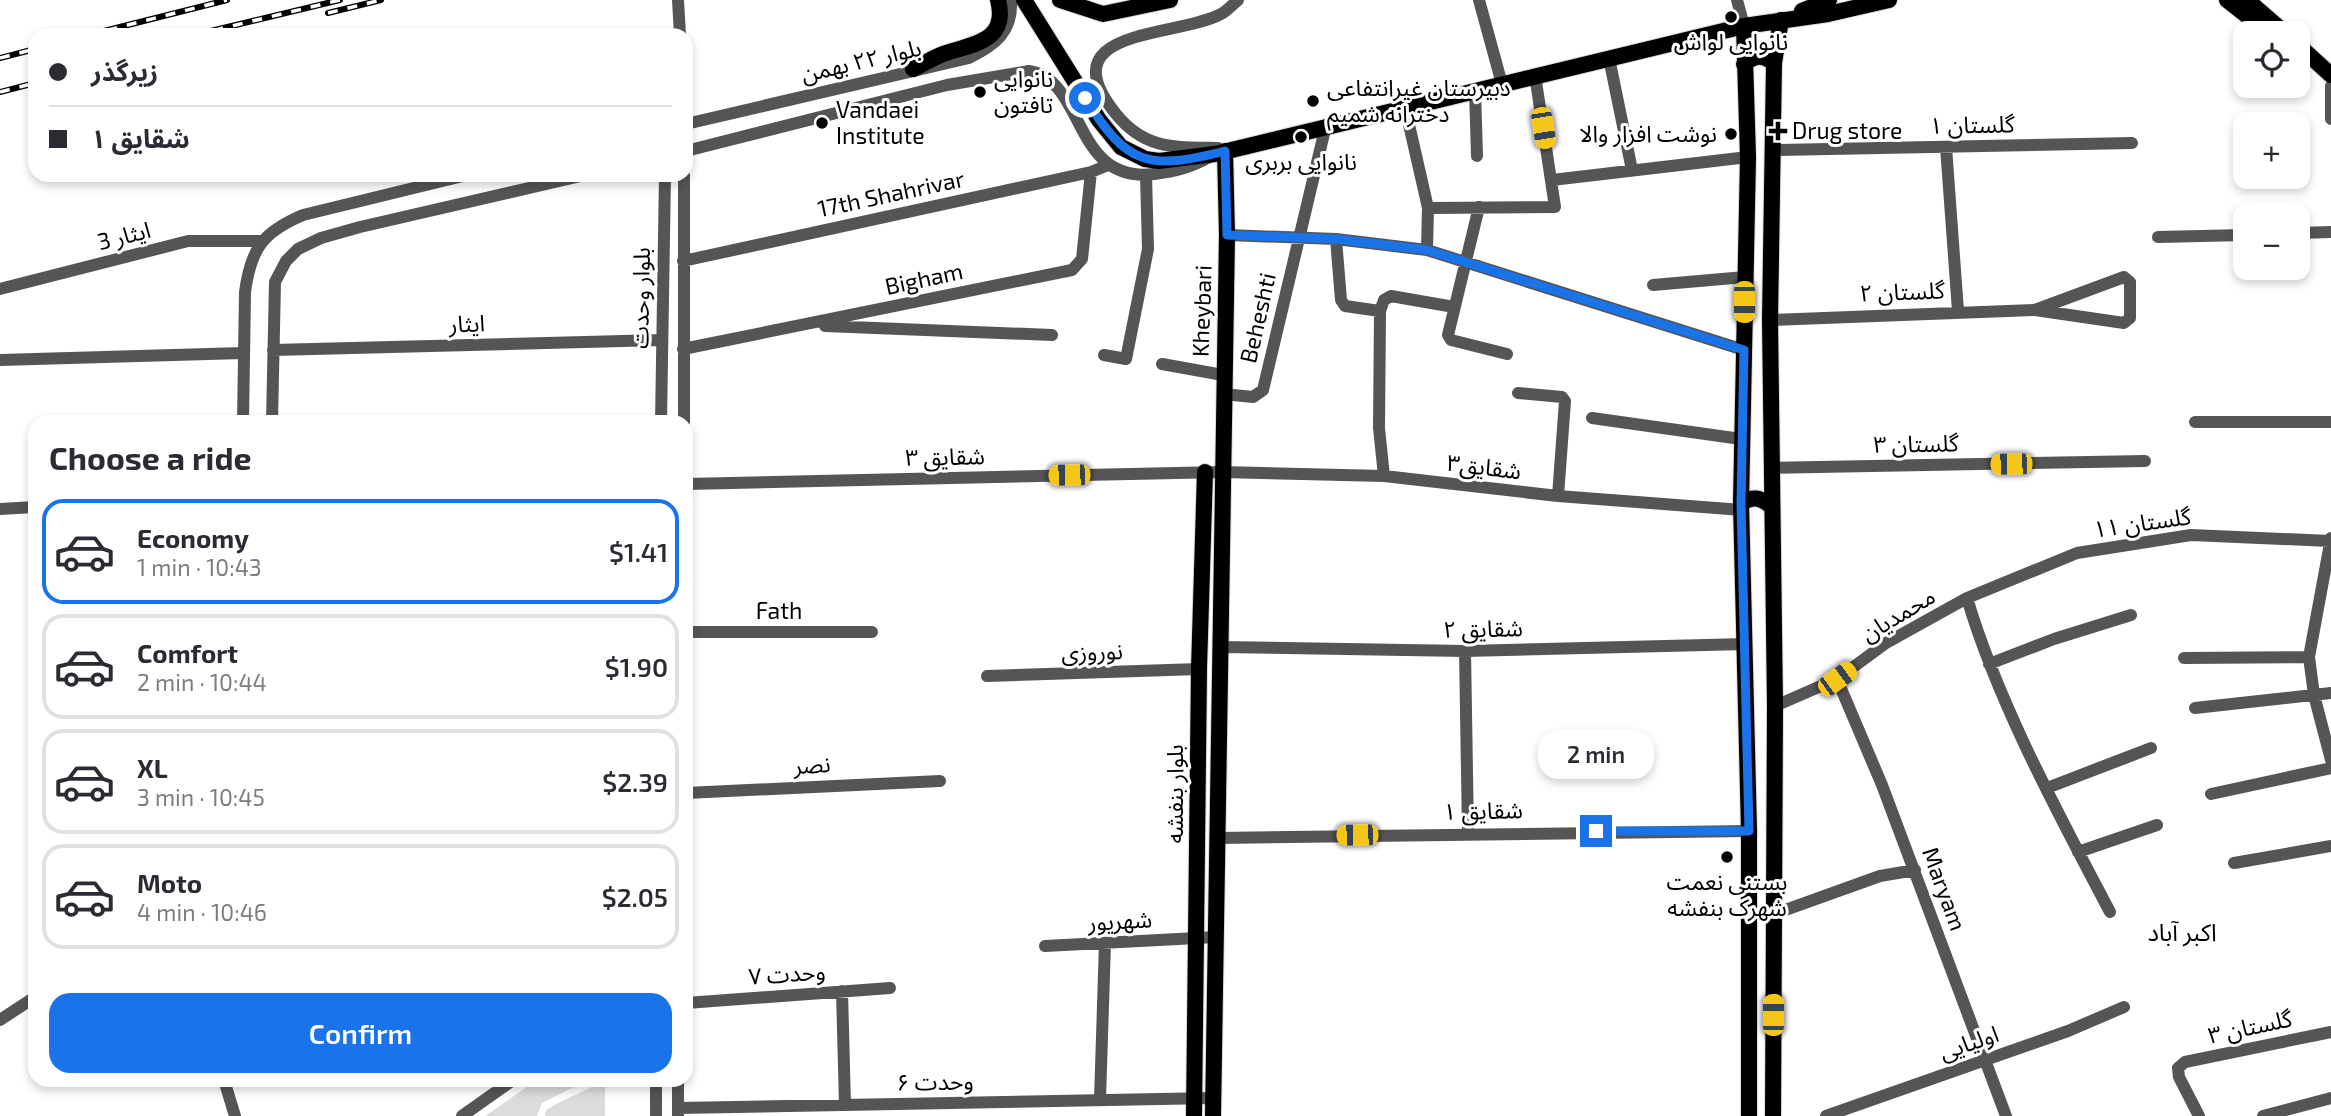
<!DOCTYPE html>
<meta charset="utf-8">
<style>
body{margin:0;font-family:"Exo 2","Noto Sans Arabic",sans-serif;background:#f2f2f3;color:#2b2b33;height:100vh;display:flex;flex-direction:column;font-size:26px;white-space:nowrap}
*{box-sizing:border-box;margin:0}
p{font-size:23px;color:#7c7c81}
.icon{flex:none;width:38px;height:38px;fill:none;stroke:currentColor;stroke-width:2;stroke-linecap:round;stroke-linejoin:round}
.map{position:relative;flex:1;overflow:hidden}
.drawer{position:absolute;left:28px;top:415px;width:665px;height:672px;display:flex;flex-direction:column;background:#fff;border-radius:21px;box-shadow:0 4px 10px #0003}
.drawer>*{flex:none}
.top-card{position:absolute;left:28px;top:28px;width:665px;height:154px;border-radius:21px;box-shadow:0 4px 10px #0003;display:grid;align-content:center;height:154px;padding:0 21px;background:#fff}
.controls{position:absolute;left:2233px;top:21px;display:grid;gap:14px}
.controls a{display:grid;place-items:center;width:77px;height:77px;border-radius:14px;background:#fff;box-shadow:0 4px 10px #0003;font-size:35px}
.end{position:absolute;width:32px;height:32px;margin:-16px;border:9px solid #1a73e8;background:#fff;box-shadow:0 0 0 4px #fff}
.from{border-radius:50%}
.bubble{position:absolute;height:49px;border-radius:21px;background:#fff;box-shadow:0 4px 10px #0003;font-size:23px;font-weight:600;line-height:49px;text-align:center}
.car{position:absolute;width:21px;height:42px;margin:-21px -10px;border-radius:9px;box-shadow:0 0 5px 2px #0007;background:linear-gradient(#f5c518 24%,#345 0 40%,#f5c518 0 76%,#345 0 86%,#f5c518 0)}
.top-card b{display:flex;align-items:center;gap:24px;height:66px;font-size:26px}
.top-card b+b{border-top:2px solid #e1e1e2}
.top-card i{width:18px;height:18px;background:#2b2b33}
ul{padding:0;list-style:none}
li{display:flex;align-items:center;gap:21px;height:105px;margin:0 14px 10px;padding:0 7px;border:4px solid #e1e1e2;border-radius:21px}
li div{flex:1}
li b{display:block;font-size:26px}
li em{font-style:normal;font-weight:600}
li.current{border-color:#1a73e8}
li>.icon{width:63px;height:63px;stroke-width:1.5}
h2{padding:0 21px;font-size:32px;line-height:84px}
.action{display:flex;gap:14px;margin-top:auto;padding:14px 21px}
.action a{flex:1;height:80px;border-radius:21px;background:#1a73e8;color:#fff;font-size:28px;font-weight:600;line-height:80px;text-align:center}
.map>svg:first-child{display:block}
</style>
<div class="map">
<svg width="2331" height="1116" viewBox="0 0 2331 1116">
<rect width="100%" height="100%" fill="#fff"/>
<!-- green -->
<path fill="#dcdcdc" d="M 537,1080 L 588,1080 L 542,1103 L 537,1116 L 485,1116 Z
M 605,1080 L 605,1116 L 545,1116 L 546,1110 C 564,1099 586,1091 605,1080 Z"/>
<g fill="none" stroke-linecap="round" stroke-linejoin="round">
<!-- major casing -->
<g stroke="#dbdbdb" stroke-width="18">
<path id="major" d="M 1024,0 L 1099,120 L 1121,147 L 1145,159 L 1159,161 L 1215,154 L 1744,26 L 1828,14 L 1889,0
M 1060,0 L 1103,14 L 1170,0
M 2227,0 L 2269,33
M 2247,0 L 2285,33
M 1802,11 L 1829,0
M 1744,26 L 1748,157 L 1741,503 L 1749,831 L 1749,1116
M 2298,45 L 2331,75
M 1744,64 C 1755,55 1762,54 1774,63
M 913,69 C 923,64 933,58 943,54 C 972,44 1009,42 998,0
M 1741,503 C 1753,496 1760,497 1771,506
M 1194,1116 L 1199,669 L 1205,472
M 1213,1116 L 1227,235 L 1225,151
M 1773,1116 L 1775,706 L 1770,320 L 1774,63 L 1781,20"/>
</g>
<!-- minor -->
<path stroke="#555" stroke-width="12" d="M 678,0 L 680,35
M 1479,0 L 1502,84
M 1737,0 L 1744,26
M 1609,58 L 1632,170
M 2331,86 L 2331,119
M 1475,90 L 1477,156
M 1405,107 L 1428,208 L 1427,250
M 686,124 L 969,58 C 995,45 1013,32 1011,0
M 1946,147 L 1958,311
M 1218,148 C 1175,147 1145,150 1116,114 C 1046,27 1177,38 1221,14 C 1227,11 1233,4 1238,0
M 1772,150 L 2132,143
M 686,151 L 947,85 L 1029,71 C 1086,80 1072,184 1154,174 C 1175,172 1193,167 1211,156
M 1552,180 L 1748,157
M 1479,207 L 1448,335 L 1451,340 L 1507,354
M 1428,208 L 1555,207 L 1535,75
M 2298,233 L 2331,232
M 1227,235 L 1336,239 L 1427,250 L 1744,350
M 2158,237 L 2245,235
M 1336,239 L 1341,300 L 1345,306 L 1380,311 L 1384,300 L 1391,296 L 1454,307
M 683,261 L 1091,172 L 1108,165
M 1653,285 L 1745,277
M 0,289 L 188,241 L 261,241
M 1380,311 L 1379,428 L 1384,476
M 1770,320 L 2035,310 L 2124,323 L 2130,318 L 2130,282 L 2124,277 L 2035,310
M 825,326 L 1052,335
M 683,349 L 1072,270 L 1082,259 L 1091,172
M 273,350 L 661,340
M 1104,355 L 1126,359 L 1148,249 L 1146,175
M 0,360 L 243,353
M 1162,364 L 1223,375
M 1518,393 L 1562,397 L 1565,401 L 1558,496
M 1223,394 L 1253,397 L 1263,390 L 1326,125
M 1592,418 L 1741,439
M 243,422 L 245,292 C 251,248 263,232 303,215 L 467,175
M 272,422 L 275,282 L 286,261 L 298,249 L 321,238 L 360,227 L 585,175
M 661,422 L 665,175
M 684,422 L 684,175
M 2195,422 L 2331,422
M 1771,468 L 2145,461
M 686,484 L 1222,472 L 1384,476 L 1558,496 L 1742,510
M 0,509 L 35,507
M 2331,538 L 2309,657 L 2314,695 L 2331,760
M 1967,598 C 1998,703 2059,815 2110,912
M 686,632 L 872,632
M 1220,647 L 1465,651 L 1746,644
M 1465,651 L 1468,832
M 2184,658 L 2309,657
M 1989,664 L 2054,639 L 2131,615
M 987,676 L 1199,669
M 1837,679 L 1882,785 L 2006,1116
M 1775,706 L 1837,679 L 1886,643 L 1967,598 L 2077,553 L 2191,535 L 2330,541
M 2195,708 L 2331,693
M 2047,788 L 2151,748
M 686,793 L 940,781
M 2211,794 L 2331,768
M 1218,838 L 1749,831
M 2078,852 L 2157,825
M 2234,863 L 2331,846
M 1774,914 L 1880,876 L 1915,870
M 1045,946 L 1216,937
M 842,991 L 845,1105
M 686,1003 L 890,988
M 0,1020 L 35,997
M 224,1080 L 235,1116
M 656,1080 L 656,1116
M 678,1080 L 678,1116
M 1100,1099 L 1105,943
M 678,1108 L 1213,1098
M 462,1116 L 513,1080
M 1826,1116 L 2068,1031 L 2124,1007
M 2199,1116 L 2179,1077 L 2178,1068 L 2185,1062 L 2331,1032
M 2263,1116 L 2331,1098"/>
<!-- major -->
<use href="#major" stroke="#000" stroke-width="16"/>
<!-- rail casing -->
<g stroke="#000" stroke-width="6">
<path id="rail" d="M 328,13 L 381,0
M 88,35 L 227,0
M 194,35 L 340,0
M 0,58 L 35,49
M 0,92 L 35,83"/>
</g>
<!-- rail -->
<use href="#rail" stroke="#fff" stroke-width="3.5" stroke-dasharray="10" stroke-linecap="butt"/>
</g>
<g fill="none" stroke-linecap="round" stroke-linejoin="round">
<!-- route -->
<path stroke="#1a73e8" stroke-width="9" d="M 1085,98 C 1127,165 1147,171 1225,151 L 1227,235 L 1336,239 L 1427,250 L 1744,350 L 1741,503 L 1749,831 L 1596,831"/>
</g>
<!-- markers -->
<g fill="#000" stroke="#fff" stroke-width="2.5">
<circle cx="1731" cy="17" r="7"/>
<circle cx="980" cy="92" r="7"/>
<circle cx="1313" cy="101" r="7"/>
<circle cx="822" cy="123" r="7"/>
<path d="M1774.5 120.5h7v7h7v7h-7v7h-7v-7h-7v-7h7z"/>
<circle cx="1731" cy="134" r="7"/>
<circle cx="1301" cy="137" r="7"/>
<circle cx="1727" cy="857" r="7"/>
</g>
<g text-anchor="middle" stroke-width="6" stroke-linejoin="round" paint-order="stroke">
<!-- poi labels -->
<g font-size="23" fill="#000" stroke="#fff" text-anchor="start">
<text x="1731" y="50" text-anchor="middle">نانوایی لواش</text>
<text x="994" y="87">نانوایی<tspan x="994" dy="26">تافتون</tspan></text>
<text x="1327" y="96">دبیرستان غیرانتفاعی<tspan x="1327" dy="26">دخترانه شمیم</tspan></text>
<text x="836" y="118">Vandaei<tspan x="836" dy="26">Institute</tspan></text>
<text x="1792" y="139">Drug store</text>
<text x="1717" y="142" text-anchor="end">نوشت افزار والا</text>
<text x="1301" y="170" text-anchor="middle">نانوایی بربری</text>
<text x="1727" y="890" text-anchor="middle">بستنی نعمت<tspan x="1727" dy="26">شهرک بنفشه</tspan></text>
</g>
<!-- street labels -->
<g font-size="23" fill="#000" stroke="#fff">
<text transform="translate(861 61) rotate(-13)" y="8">بلوار ۲۲ بهمن</text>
<text transform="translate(1972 125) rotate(-1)" y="8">گلستان ۱</text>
<text transform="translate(891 194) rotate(-12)" y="8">17th Shahrivar</text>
<text transform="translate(124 236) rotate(-14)" y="8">ایثار 3</text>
<text transform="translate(924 279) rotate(-12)" y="8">Bigham</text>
<text transform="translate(1902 292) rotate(-2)" y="8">گلستان ۲</text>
<text transform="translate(641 298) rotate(-89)" y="8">بلوار وحدت</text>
<text transform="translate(1202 311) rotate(-88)" y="8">Kheybari</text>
<text transform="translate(1258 318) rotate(-77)" y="8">Beheshti</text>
<text transform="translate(467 324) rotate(-2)" y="8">ایثار</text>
<text transform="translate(1916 444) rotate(-1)" y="8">گلستان ۳</text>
<text transform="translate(945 457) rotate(-1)" y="8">شقایق ۳</text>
<text transform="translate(1484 467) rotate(7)" y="8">شقایق۳</text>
<text transform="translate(2142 523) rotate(-8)" y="8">گلستان ۱۱</text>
<text x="779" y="619">Fath</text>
<text transform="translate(1898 615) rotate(-31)" y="8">محمدیان</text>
<text transform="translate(1483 629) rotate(-1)" y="8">شقایق ۲</text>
<text transform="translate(1092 652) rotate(-2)" y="8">نوروزی</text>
<text transform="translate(812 765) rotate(-3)" y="8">نصر</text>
<text transform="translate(1175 794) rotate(-90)" y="8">بلوار بنفشه</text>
<text transform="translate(1483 811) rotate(-1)" y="8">شقایق ۱</text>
<text transform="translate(1944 889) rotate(70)" y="8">Maryam</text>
<text transform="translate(1120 921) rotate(-3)" y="8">شهریور</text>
<text transform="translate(787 974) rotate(-4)" y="8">وحدت ۷</text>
<text transform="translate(2250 1027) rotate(-12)" y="8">گلستان ۳</text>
<text transform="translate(1969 1043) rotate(-19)" y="8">اولیایی</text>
<text transform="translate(935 1082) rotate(-1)" y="8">وحدت ۶</text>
</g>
<!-- neighbourhood labels -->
<g font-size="24" fill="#000" stroke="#fff">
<text x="2182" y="941">اکبر آباد</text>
</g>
</g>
</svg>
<div class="controls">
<a><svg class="icon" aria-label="locate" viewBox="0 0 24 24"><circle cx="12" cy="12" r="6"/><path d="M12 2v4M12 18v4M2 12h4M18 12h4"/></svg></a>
<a>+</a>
<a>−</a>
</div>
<i class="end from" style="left:1085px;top:98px"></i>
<i class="end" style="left:1596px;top:831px"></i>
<div class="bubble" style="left:1538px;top:730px;width:116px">2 min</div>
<i class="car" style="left:1543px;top:128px;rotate:171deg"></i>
<i class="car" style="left:1744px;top:302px;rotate:180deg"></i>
<i class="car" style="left:2011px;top:464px;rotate:269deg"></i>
<i class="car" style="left:1069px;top:475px;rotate:269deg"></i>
<i class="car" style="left:1837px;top:679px;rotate:54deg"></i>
<i class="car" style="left:1357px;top:835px;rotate:269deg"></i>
<i class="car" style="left:1773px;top:1015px;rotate:0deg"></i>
<div class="top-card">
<b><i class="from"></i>زیرگذر</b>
<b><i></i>شقایق ۱</b>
</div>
<section class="drawer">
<h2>Choose a ride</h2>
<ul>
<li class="current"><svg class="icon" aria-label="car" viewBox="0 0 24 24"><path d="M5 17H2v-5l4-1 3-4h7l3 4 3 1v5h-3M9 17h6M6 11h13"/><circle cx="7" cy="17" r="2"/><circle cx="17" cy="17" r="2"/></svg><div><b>Economy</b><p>1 min · 10:43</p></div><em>$1.41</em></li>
<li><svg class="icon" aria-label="car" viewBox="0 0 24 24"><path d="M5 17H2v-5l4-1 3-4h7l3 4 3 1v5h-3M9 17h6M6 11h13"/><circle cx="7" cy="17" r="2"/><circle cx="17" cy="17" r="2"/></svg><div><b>Comfort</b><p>2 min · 10:44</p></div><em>$1.90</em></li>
<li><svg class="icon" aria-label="car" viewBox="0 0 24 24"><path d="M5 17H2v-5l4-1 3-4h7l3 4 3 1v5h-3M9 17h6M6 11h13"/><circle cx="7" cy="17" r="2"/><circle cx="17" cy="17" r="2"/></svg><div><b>XL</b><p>3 min · 10:45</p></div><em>$2.39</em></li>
<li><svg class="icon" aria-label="car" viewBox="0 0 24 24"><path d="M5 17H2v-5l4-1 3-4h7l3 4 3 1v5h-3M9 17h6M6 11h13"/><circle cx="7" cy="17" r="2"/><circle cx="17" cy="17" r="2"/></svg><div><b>Moto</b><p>4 min · 10:46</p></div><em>$2.05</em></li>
</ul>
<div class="action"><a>Confirm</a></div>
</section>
</div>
